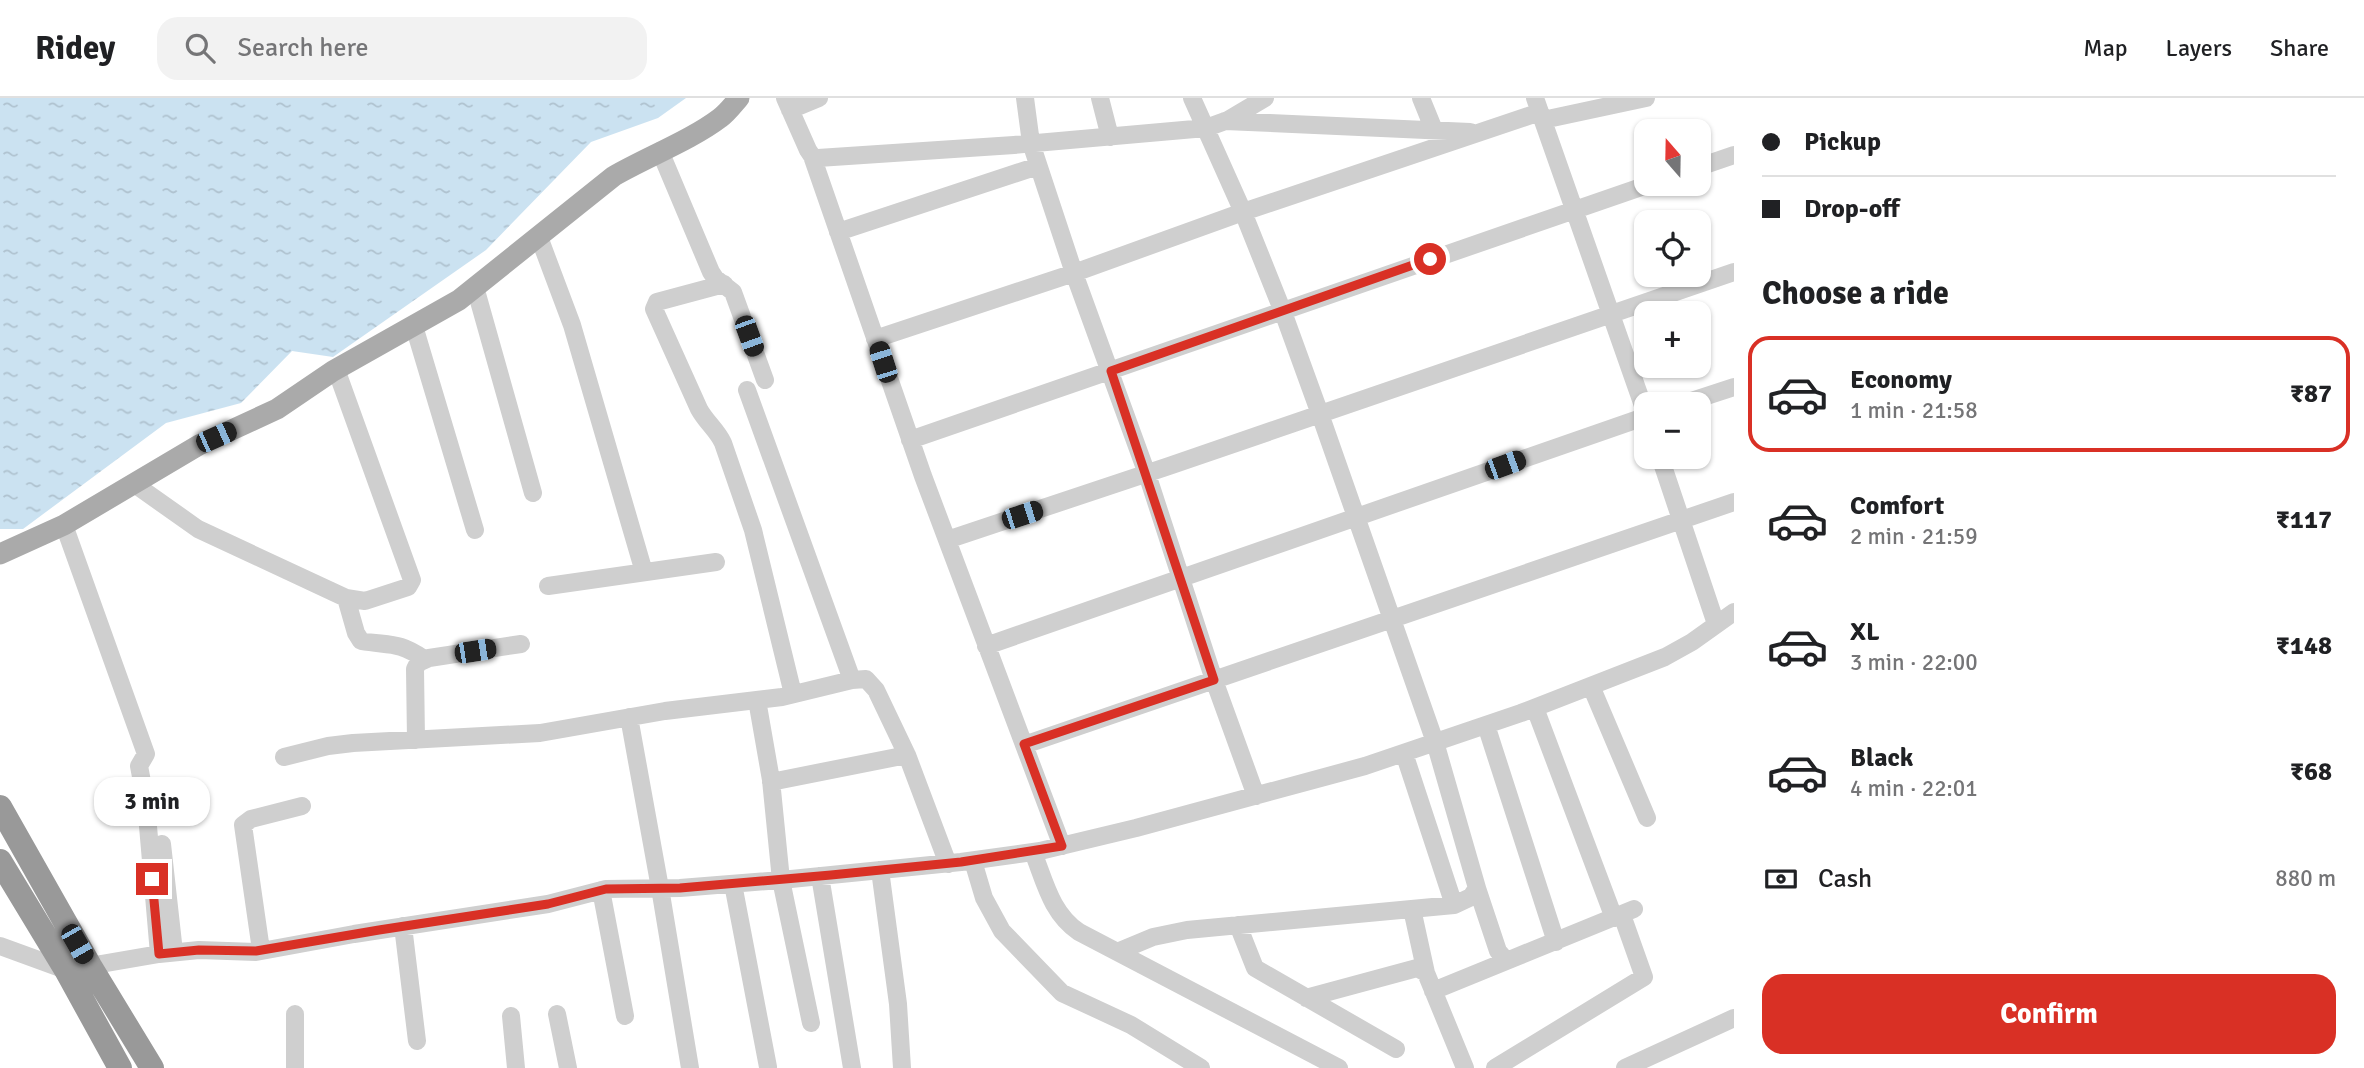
<!DOCTYPE html>
<meta charset="utf-8">
<style>
body{margin:0;font-family:Signika,sans-serif;background:#f2f2f2;color:#202124;height:100vh;display:flex;flex-direction:column;font-size:26px;white-space:nowrap}
*{box-sizing:border-box;margin:0}
p{font-size:23px;color:#757577}
.icon{flex:none;width:38px;height:38px;fill:none;stroke:currentColor;stroke-width:2;stroke-linecap:round;stroke-linejoin:round}
.map{position:relative;flex:1;overflow:hidden}
.side{display:flex;flex-direction:column;background:#fff;width:630px}
.side>*{flex:none}
.hud{display:grid;align-content:center;height:154px;padding:0 28px;background:#fff}
.needle{width:46px;rotate:340deg}
.buttons{position:absolute;left:1634px;top:21px;display:grid;gap:14px}
.buttons a{display:grid;place-items:center;width:77px;height:77px;border-radius:14px;background:#fff;box-shadow:0 2px 5px #0004;font-size:35px}
.end{position:absolute;width:32px;height:32px;margin:-16px;border:9px solid #d93025;background:#fff;box-shadow:0 0 0 4px #fff}
.from{border-radius:50%}
.bubble{position:absolute;height:49px;border-radius:21px;background:#fff;box-shadow:0 2px 5px #0004;font-size:23px;font-weight:800;line-height:49px;text-align:center}
.car{position:absolute;width:21px;height:42px;margin:-21px -10px;border-radius:9px;box-shadow:0 0 5px 2px #0007;background:linear-gradient(#222 24%,#8ab4d8 0 40%,#222 0 76%,#8ab4d8 0 86%,#222 0)}
.hud b{display:flex;align-items:center;gap:24px;height:66px;font-size:26px}
.hud b+b{border-top:2px solid #e0e0e0}
.hud i{width:18px;height:18px;background:#202124}
ul{padding:0;list-style:none}
li{display:flex;align-items:center;gap:21px;height:116px;margin:0 14px 10px;padding:0 14px;border:4px solid transparent;border-radius:21px}
li div{flex:1}
li b{display:block;font-size:26px}
li em{font-style:normal;font-weight:800}
li.current{border-color:#d93025}
li>.icon{width:63px;height:63px;stroke-width:1.5}
h2{padding:0 28px;font-size:32px;line-height:84px}
.pay{display:flex;align-items:center;gap:18px;height:77px;padding:0 28px;font-size:26px}
.pay p{margin-inline-start:auto}
.button{display:flex;gap:14px;margin-top:auto;padding:14px 28px}
.button a{flex:1;height:80px;border-radius:21px;background:#d93025;color:#fff;font-size:28px;font-weight:800;line-height:80px;text-align:center}
header{display:flex;align-items:center;gap:42px;box-sizing:border-box;height:98px;padding:0 35px;background:#fff;border-bottom:2px solid #e0e0e0}
header strong{font-size:33px}
nav{display:flex;gap:38px;margin-inline-start:auto;font-size:24px}
.search{width:490px;height:63px;background:#f2f2f2;display:flex;align-items:center;gap:18px;box-sizing:border-box;padding:0 24px;border-radius:21px;color:#757577;font-size:26px}
main{display:flex;flex:1;min-height:0}
.map>svg:first-child{display:block}
</style>
<header>
<strong>Ridey</strong>
<div class="search"><svg class="icon" aria-label="search" viewBox="0 0 24 24"><circle cx="10" cy="10" r="6"/><path d="M15 15l6 6"/></svg>Search here</div>
<nav><a>Map</a><a>Layers</a><a>Share</a></nav>
</header>
<main>
<div class="map">
<svg width="1734" height="970" viewBox="0 0 1734 970">
<defs>
<pattern id="water-ripples" width="26" height="14" patternUnits="userSpaceOnUse" patternTransform="scale(1.75)"><rect width="26" height="14" fill="#cbe2f1"/><path d="M2 4q2-2 4 0t4 0M15 11q2-2 4 0t4 0" fill="none" stroke="#afc2cf"/></pattern>
</defs>
<rect width="100%" height="100%" fill="#fff"/>
<!-- water -->
<path fill="url(#water-ripples)" d="M 0,0 L 686,0 L 658,20 L 591,44 L 486,152 L 333,259 L 292,253 L 241,305 L 166,325 L 23,431 L 0,431 Z"/>
<g fill="none" stroke-linecap="round" stroke-linejoin="round">
<!-- minor -->
<path stroke="#cfcfcf" stroke-width="18" d="M 785,0 L 808,52 L 812,58 L 818,60 L 1014,47 L 1206,30 L 1228,22 L 1265,0
M 1025,0 L 1031,45 L 1074,175 L 1147,376 L 1214,582 L 1256,698
M 1100,0 L 1110,39
M 1421,0 L 1434,32
M 1535,0 L 1647,319
M 790,12 L 819,0
M 1543,22 L 1646,0
M 1225,23 L 1470,34
M 660,53 L 711,174 L 715,180 L 733,194 L 765,282
M 812,58 L 923,378 L 1062,748
M 1699,69 L 1734,57
M 838,134 L 1038,68
M 539,139 L 572,227 L 644,474
M 724,186 L 657,204 L 654,211 L 699,311 C 706,324 717,332 723,345 L 753,432 L 793,596
M 475,189 L 533,395
M 414,228 L 475,432
M 875,241 L 1074,175 L 1243,114 L 1540,14
M 747,292 L 852,582
M 1682,306 L 1734,289
M 910,342 L 1650,86
M 1660,359 L 1716,526
M 133,385 L 198,431 L 346,500 L 365,503 L 408,489 L 412,482 L 336,271
M 64,427 L 146,656 L 139,668 L 146,705 L 159,856
M 947,442 L 1169,368 L 1734,174
M 548,488 L 716,464
M 346,500 L 356,535 L 361,543 C 390,548 398,543 424,561
M 986,548 L 1647,318
M 1591,588 L 1647,720
M 757,602 L 771,682 L 781,782 L 811,925
M 1535,610 L 1614,820
M 629,619 L 660,790 L 690,970
M 1486,627 L 1556,844
M 416,642 L 415,571 L 418,565 L 429,560 L 521,546
M 1024,647 L 1734,404
M 1404,655 L 1454,807
M 284,659 L 328,648 L 353,645 L 540,635 L 665,613 L 782,599 L 852,582 L 866,581 L 876,592 L 907,657 L 948,766
M 771,684 L 907,657
M 162,746 L 174,854
M 1033,754 C 1045,784 1051,815 1079,834 L 1339,970
M 973,763 L 984,800 L 1002,833 L 1062,895 L 1131,927 L 1201,970
M 880,772 L 898,906 L 902,970
M 820,778 L 852,970
M 733,786 L 768,969
M 1477,790 L 1498,853 L 1504,860 L 1509,862 L 1634,811
M 601,792 L 625,918
M 1412,811 L 1426,875
M 1238,827 L 1255,870 L 1396,951
M 403,828 L 417,943
M 0,848 L 66,872 L 159,856 L 199,852 L 256,854 L 354,836 L 548,806 L 606,791 L 680,790 L 781,782 L 961,764 L 1040,753 L 1136,730 L 1365,668 L 1521,615 L 1665,559 L 1692,544 L 1734,514
M 261,852 L 243,727 L 251,721 L 302,708
M 1117,854 L 1153,839 L 1187,832 L 1454,807 L 1471,799 L 1477,790 L 1435,644 L 1320,316 L 1283,214 L 1243,114 L 1192,0
M 1433,893 L 1509,862
M 1306,900 L 1417,870 L 1426,875 L 1465,970
M 557,916 L 568,970
M 511,918 L 516,970
M 295,970 L 295,916
M 1495,970 L 1644,879 L 1622,817
M 1625,970 L 1734,920"/>
<!-- major -->
<path stroke="#aaa" stroke-width="21" d="M 0,456 L 64,427 L 199,347 L 277,311 L 333,273 L 459,202 L 614,78 C 647,59 691,42 720,20 C 727,15 733,7 739,0"/>
<!-- highway -->
<path stroke="#999" stroke-width="24" d="M 0,709 L 90,868 L 152,970
M 0,763 L 66,872 L 120,970"/>
</g>
<g fill="none" stroke-linecap="round" stroke-linejoin="round">
<!-- route -->
<path stroke="#d93025" stroke-width="9" d="M 152,781 L 159,856 L 199,852 L 256,853 L 379,832 L 548,806 L 606,791 L 680,790 L 831,777 L 961,764 L 1062,748 L 1024,646 L 1214,582 L 1111,273 L 1430,161"/>
</g>
</svg>
<div class="buttons">
<a><svg class="needle" viewBox="-14 -14 28 28"><path d="M0-13l5 13h-10z" fill="#e53935"/><path d="M0 13l5-13h-10z" fill="#757577"/></svg></a>
<a><svg class="icon" aria-label="locate" viewBox="0 0 24 24"><circle cx="12" cy="12" r="6"/><path d="M12 2v4M12 18v4M2 12h4M18 12h4"/></svg></a>
<a>+</a>
<a>−</a>
</div>
<i class="end from" style="left:1430px;top:161px"></i>
<i class="end" style="left:152px;top:781px"></i>
<div class="bubble" style="left:94px;top:679px;width:116px">3 min</div>
<i class="car" style="left:749px;top:238px;rotate:160deg"></i>
<i class="car" style="left:883px;top:264px;rotate:342deg"></i>
<i class="car" style="left:216px;top:339px;rotate:66deg"></i>
<i class="car" style="left:1505px;top:367px;rotate:70deg"></i>
<i class="car" style="left:1022px;top:417px;rotate:72deg"></i>
<i class="car" style="left:475px;top:553px;rotate:81deg"></i>
<i class="car" style="left:77px;top:846px;rotate:150deg"></i>
</div>
<section class="side">
<div class="hud">
<b><i class="from"></i>Pickup</b>
<b><i></i>Drop-off</b>
</div>
<h2>Choose a ride</h2>
<ul>
<li class="current"><svg class="icon" aria-label="car" viewBox="0 0 24 24"><path d="M5 17H2v-5l4-1 3-4h7l3 4 3 1v5h-3M9 17h6M6 11h13"/><circle cx="7" cy="17" r="2"/><circle cx="17" cy="17" r="2"/></svg><div><b>Economy</b><p>1 min · 21:58</p></div><em>₹87</em></li>
<li><svg class="icon" aria-label="car" viewBox="0 0 24 24"><path d="M5 17H2v-5l4-1 3-4h7l3 4 3 1v5h-3M9 17h6M6 11h13"/><circle cx="7" cy="17" r="2"/><circle cx="17" cy="17" r="2"/></svg><div><b>Comfort</b><p>2 min · 21:59</p></div><em>₹117</em></li>
<li><svg class="icon" aria-label="car" viewBox="0 0 24 24"><path d="M5 17H2v-5l4-1 3-4h7l3 4 3 1v5h-3M9 17h6M6 11h13"/><circle cx="7" cy="17" r="2"/><circle cx="17" cy="17" r="2"/></svg><div><b>XL</b><p>3 min · 22:00</p></div><em>₹148</em></li>
<li><svg class="icon" aria-label="car" viewBox="0 0 24 24"><path d="M5 17H2v-5l4-1 3-4h7l3 4 3 1v5h-3M9 17h6M6 11h13"/><circle cx="7" cy="17" r="2"/><circle cx="17" cy="17" r="2"/></svg><div><b>Black</b><p>4 min · 22:01</p></div><em>₹68</em></li>
</ul>
<div class="pay"><svg class="icon" aria-label="cash" viewBox="0 0 24 24"><path d="M3 7h18v10H3z"/><circle cx="12" cy="12" r="2"/></svg>Cash<p>880 m</p></div>
<div class="button"><a>Confirm</a></div>
</section>
</main>
